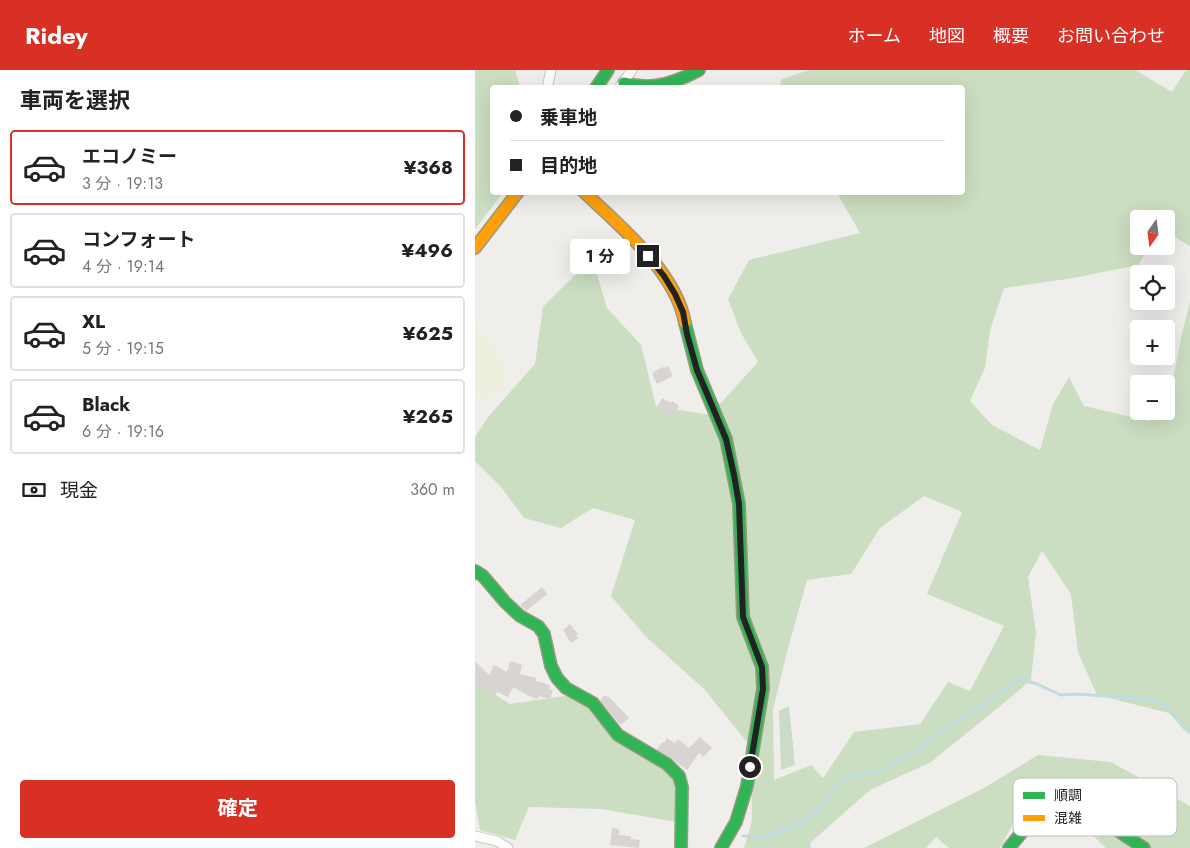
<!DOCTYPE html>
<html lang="ja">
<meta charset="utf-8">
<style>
body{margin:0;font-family:Jost,"Noto Sans JP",sans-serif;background:#f6f6f6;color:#222;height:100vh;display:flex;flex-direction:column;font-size:19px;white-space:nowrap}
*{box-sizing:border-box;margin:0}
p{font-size:16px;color:#767676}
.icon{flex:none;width:28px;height:28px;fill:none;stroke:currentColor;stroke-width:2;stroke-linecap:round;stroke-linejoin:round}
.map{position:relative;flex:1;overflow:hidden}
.drawer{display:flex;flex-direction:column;background:#fff;width:475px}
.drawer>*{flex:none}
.guide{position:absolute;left:15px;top:15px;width:475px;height:110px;border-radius:5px;box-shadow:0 5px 20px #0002;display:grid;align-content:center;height:110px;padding:0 20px;background:#fff}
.needle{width:32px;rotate:194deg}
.tools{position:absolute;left:655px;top:140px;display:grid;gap:10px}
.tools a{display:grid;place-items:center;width:45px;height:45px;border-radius:5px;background:#fff;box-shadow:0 5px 20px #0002;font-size:25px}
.end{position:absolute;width:22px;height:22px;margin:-11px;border:6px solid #222;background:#fff;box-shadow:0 0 0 2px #fff}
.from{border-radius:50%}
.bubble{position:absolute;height:35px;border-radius:5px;background:#fff;box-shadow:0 5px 20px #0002;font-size:16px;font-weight:700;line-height:35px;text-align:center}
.guide b{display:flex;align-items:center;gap:18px;height:48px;font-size:19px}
.guide b+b{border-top:1px solid #e0e0e0}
.guide i{width:12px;height:12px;background:#222}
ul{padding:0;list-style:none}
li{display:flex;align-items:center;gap:15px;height:75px;margin:0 10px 8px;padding:0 10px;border:2px solid #e0e0e0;border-radius:5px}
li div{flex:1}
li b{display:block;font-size:19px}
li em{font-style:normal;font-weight:700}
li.selected{border-color:#d93025}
li>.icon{width:45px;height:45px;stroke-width:1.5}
h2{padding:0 20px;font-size:22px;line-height:60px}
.pay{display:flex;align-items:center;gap:12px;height:55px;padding:0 20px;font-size:19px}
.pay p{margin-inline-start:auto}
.cta{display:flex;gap:10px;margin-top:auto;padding:10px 20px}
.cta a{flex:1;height:58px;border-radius:5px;background:#d93025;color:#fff;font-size:20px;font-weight:700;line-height:58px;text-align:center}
header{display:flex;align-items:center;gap:30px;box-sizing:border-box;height:70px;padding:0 25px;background:#d93025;color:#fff}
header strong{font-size:24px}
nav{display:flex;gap:28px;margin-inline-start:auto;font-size:18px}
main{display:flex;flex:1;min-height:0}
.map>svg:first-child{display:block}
</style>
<header>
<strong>Ridey</strong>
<nav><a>ホーム</a><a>地図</a><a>概要</a><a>お問い合わせ</a></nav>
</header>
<main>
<section class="drawer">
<h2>車両を選択</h2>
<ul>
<li class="selected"><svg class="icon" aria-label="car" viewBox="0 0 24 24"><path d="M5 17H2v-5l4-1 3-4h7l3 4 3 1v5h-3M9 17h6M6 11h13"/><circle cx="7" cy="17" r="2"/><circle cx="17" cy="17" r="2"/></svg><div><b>エコノミー</b><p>3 分 · 19:13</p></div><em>¥368</em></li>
<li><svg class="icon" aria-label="car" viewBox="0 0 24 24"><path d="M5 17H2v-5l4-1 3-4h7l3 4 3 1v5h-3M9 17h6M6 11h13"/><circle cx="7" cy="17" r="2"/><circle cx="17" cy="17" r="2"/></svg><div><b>コンフォート</b><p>4 分 · 19:14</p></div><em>¥496</em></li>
<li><svg class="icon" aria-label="car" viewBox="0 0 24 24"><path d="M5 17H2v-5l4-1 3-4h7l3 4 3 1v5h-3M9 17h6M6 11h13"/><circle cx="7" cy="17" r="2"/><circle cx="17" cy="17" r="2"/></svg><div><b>XL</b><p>5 分 · 19:15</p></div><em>¥625</em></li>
<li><svg class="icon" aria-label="car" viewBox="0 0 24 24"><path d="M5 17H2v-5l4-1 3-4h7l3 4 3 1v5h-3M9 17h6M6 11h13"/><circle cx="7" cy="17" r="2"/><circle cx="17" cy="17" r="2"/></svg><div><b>Black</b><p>6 分 · 19:16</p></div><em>¥265</em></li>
</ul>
<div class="pay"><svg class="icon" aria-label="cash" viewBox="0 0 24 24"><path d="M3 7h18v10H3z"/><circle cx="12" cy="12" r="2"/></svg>現金<p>360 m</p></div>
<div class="cta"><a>確定</a></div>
</section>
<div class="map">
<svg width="715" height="778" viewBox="0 0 715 778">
<rect width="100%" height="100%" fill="#f0eeeb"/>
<!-- farmland -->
<path fill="#efefdf" d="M 0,251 L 17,273 L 30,295 L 32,313 L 12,330 L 3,328 L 0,326 Z"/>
<!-- forest -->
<path fill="#cbdec1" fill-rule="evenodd" d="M 0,0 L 41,0 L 41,3 L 45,17 L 18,18 L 18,122 L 28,123 L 0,159 Z
M 334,0 L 660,0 L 697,22 L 711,0 L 715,0 L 715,176 L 691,162 L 691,149 L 664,149 L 664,176 L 675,176 L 663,195 L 599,208 L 529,218 L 515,261 L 510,298 L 495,331 L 517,355 L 565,380 L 578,334 L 594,307 L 609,336 L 674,351 L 680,341 L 691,341 L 691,326 L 696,319 L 707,263 L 715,232 L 715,664 L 694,643 L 622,625 L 603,582 L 596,524 L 567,481 L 553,507 L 561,562 L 556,610 L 524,637 L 456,692 L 395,720 L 335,773 L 336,778 L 269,778 L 277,751 L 276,677 L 229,619 L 171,567 L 136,526 L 160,450 L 118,438 L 86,458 L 49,448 L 26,417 L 0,391 L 0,367 L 13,347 L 60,294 L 68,237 L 117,188 L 132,238 L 166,275 L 181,336 L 235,345 L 283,292 L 266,263 L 253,229 L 274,190 L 385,163 L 362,123 L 488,122 L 488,18 L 304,17 L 307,9 ZM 449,426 L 487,442 L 452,524 L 529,556 L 495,621 L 473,612 L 445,654 L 379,662 L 348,708 L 336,695 L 299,710 L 298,640 L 312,582 L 332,510 L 376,504 L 405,458 Z
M 0,612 L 35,634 L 102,624 L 150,666 L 194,693 L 211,719 L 202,752 L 126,739 L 54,737 L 40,770 L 5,760 L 0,732 Z
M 563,685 L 636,692 L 715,736 L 715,778 L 631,778 L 581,730 L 571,714 L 541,723 L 541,748 L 525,778 L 474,778 L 461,767 L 451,778 L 389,778 L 509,718 Z"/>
<!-- cemetery -->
<path fill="#cadbca" d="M 314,636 L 320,695 L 306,700 L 304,641 Z"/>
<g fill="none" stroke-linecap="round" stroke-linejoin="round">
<!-- stream -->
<path stroke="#bfdbe3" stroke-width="3" d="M 268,766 L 290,767 L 326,753 L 346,738 L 364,712 L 377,705 L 408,700 L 439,682 L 465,662 L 513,632 L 545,609 L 562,614 L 586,625 L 602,624 L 669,629 L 689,634 L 710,659 L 715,662"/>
</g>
<!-- building -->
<path fill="#d7d4d2" d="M 193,296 L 198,306 L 182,314 L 177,304 L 179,304 L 178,302 L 188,297 L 189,298 Z
M 187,328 L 196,333 L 197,331 L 204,336 L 197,348 L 181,339 Z
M 67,517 L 72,524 L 51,541 L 45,535 Z
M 95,554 L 103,564 L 101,565 L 103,568 L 96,573 L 90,564 L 91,564 L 88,560 Z
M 0,591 L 14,605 L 19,595 L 32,602 L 35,591 L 47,595 L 45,604 L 61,608 L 61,611 L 75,615 L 74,619 L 78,620 L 75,629 L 63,626 L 63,629 L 56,627 L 38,617 L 33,627 L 22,622 L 20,625 L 0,615 Z
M 130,625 L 132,627 L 133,626 L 154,648 L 146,655 L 141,650 L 125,630 Z
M 225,667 L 237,678 L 228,687 L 224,683 L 212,700 L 196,688 L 182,680 L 187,672 L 189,673 L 192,668 L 200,673 L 203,669 L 214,678 Z
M 137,758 L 144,759 L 144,765 L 156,766 L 156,769 L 165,770 L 164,778 L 135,775 Z"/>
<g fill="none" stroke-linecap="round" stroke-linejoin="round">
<!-- street casing -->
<g stroke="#c9c8c7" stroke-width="11">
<path id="street" d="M 72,18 L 76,0
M 144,18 L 157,0
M 0,766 L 22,771 L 33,778"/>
</g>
<!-- fast casing -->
<g stroke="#999a82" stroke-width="14">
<path id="fast" d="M 149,13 C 177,21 199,13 224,0
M 121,18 L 133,0
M 210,253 L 222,300 L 251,369 L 264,434 L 268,547 L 287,597 L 288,619 L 272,716 L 261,752 L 246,778
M 0,501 L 8,506 L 30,532 L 45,546 L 63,556 L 69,564 L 76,596 L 82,608 L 91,618 L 118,633 L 143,665 L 192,694 L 204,706 L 207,717 L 206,778
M 534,778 L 548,761 L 558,751 L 578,743 L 598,740 L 607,741 L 625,749 L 669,778"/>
</g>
<!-- slow casing -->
<g stroke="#999a82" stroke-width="14">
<path id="slow" d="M 109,122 C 146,157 201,202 210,253
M 0,178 L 43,122"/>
</g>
<!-- street -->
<use href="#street" stroke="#fdfcfc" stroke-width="9"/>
<!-- fast -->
<use href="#fast" stroke="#30b455" stroke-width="11"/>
<!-- slow -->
<use href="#slow" stroke="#ff9f0a" stroke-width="11"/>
</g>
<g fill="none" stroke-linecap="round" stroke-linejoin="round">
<!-- route -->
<path stroke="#222" stroke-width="6" d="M 173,186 L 189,206 L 200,224 L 208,242 L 212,264 L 222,300 L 251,369 L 259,405 L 264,434 L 268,547 L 287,597 L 288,619 L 275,697"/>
</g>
<!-- legend -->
<rect x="538" y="708" width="164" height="58" rx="8" fill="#fff" stroke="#bdbdbd" stroke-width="1"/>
<rect x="548" y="722" width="22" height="7" fill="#30b455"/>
<rect x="548" y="745" width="22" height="6" fill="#ff9f0a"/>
<g font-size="14" fill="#222">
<text x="579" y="730">順調</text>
<text x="579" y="753">混雑</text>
</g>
</svg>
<div class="tools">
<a><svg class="needle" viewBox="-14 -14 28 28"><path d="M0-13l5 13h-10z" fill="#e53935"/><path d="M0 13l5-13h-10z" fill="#767676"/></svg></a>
<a><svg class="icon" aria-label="locate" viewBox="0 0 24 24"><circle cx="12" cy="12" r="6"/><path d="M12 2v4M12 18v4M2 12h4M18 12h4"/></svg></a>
<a>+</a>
<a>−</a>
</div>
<i class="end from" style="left:275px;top:697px"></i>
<i class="end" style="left:173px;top:186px"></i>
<div class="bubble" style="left:95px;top:169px;width:60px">1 分</div>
<div class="guide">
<b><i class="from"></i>乗車地</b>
<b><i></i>目的地</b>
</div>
</div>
</main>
